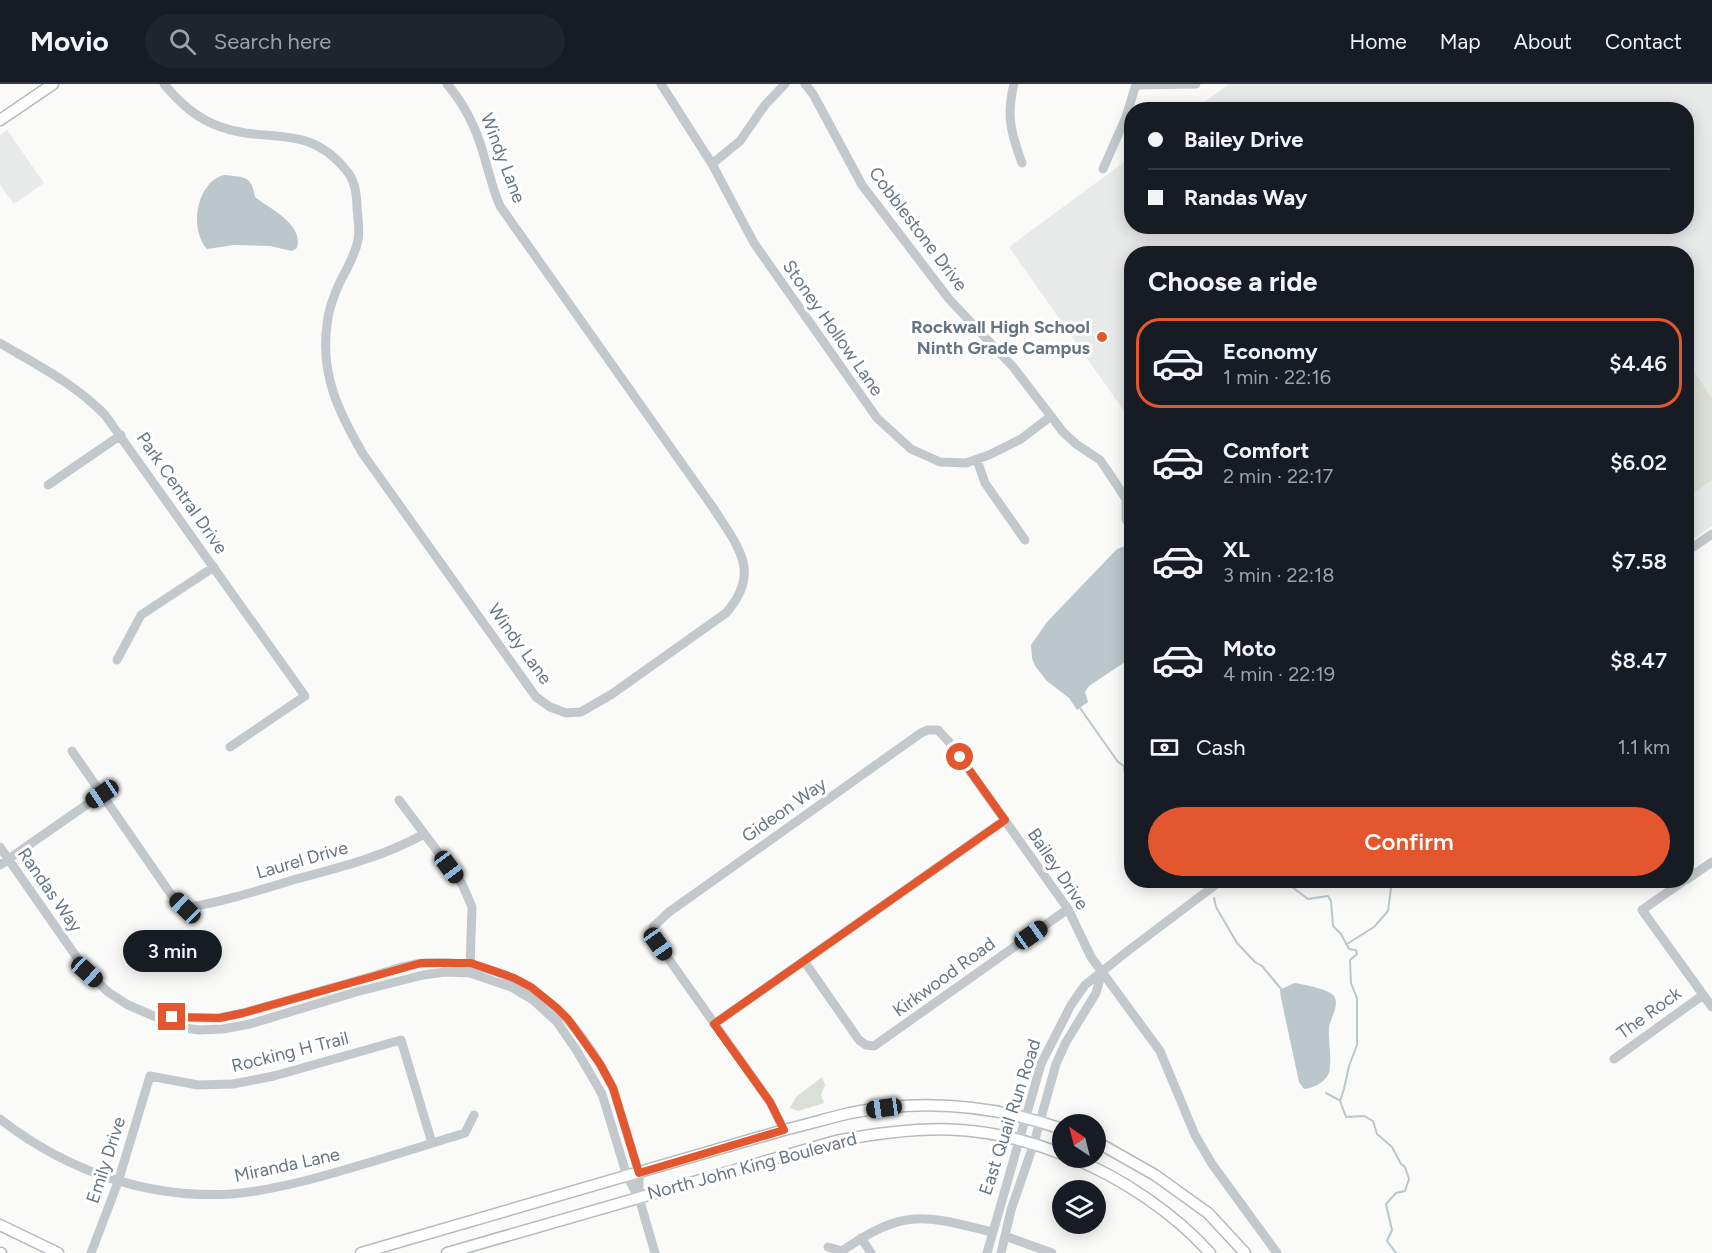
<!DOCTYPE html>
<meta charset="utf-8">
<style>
body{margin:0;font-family:Figtree,sans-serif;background:#20242c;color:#f1f3f6;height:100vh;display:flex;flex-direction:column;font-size:22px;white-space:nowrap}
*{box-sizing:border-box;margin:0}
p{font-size:20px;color:#9ea1a6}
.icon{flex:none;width:33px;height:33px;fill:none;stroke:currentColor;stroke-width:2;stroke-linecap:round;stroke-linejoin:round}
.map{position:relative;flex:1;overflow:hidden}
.side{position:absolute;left:1124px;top:162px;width:570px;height:642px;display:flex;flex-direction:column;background:#171b24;border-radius:24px;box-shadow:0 3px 15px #0003}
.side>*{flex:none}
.top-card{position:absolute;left:1124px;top:18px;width:570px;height:132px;border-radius:24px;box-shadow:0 3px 15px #0003;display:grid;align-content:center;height:132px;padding:0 24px;background:#171b24}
.needle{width:39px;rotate:325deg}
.controls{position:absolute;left:1052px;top:1030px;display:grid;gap:12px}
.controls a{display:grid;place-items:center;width:54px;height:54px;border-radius:50%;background:#171b24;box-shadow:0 3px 15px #0003;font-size:30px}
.end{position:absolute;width:27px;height:27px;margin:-14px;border:8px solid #e4572e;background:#fff;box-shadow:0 0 0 3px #fff}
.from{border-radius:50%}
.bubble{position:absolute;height:42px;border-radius:21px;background:#171b24;box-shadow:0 3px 15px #0003;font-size:20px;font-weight:600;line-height:42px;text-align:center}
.car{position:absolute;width:18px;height:36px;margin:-18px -9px;border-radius:8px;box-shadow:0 0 4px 2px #0007;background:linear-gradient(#222 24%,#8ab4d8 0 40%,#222 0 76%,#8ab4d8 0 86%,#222 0)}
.top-card b{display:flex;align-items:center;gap:21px;height:57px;font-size:22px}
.top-card b+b{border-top:2px solid #363941}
.top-card i{width:15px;height:15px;background:#f1f3f6}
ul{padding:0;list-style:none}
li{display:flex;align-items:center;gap:18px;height:90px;margin:0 12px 9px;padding:0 12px;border:3px solid transparent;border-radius:24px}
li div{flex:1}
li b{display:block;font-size:22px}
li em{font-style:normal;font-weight:600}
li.active{border-color:#e4572e}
li>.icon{width:54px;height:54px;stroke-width:1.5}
h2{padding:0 24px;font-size:27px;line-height:72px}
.pay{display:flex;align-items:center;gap:15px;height:66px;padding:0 24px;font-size:22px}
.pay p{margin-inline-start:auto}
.cta{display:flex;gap:12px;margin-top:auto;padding:12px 24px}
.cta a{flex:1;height:69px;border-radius:36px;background:#e4572e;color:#fff;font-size:24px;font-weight:600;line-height:69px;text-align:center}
header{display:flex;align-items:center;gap:36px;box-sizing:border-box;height:84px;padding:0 30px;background:#171b24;border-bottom:2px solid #363941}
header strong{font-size:28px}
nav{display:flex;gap:33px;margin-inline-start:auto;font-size:21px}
.search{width:420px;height:54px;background:#20242c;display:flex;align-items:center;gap:15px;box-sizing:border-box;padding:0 21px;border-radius:33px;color:#9ea1a6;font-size:22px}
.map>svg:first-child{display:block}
</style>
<header>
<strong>Movio</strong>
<div class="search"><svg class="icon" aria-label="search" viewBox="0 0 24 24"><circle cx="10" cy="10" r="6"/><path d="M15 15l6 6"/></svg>Search here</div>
<nav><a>Home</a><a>Map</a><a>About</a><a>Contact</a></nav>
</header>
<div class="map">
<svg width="1712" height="1169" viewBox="0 0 1712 1169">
<rect width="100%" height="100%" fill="#fafaf8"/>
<!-- built -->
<path fill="#e8e9e9" d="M 1229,0 L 1712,0 L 1712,442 L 1686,460 L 1686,170 L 1131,170 L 1131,337 L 1009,163 L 1131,73 L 1131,142 L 1686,142 L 1686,26 L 1195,25 Z
M 7,46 L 44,99 L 14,120 L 0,101 L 0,51 Z"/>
<!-- green -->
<path fill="#dadfd7" d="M 1686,276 L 1712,314 L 1712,396 L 1686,414 Z
M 822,993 L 825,1001 L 821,1011 L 824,1019 L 798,1027 L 790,1024 L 796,1013 Z"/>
<!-- water -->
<path fill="#bbc7cb" d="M 224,91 C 243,93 252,91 255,113 C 270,125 304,140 297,164 L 292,167 L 270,162 L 234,161 L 207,165 C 189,146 196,98 224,91 Z
M 1131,460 L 1131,574 L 1089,602 L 1085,608 L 1088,618 L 1077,626 L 1069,614 L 1047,597 L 1035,582 L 1032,574 L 1031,561 L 1047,538 L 1117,465 Z
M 1294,899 C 1302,900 1329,905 1334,912 C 1340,922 1330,934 1329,944 C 1328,956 1333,982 1328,991 C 1323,999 1314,1004 1304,1005 L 1299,998 L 1281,914 L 1280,906 Z"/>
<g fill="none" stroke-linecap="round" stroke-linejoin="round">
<!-- stream -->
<path stroke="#bbc7cb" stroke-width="2" d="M 1080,624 L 1118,678 L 1124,682 L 1125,690 L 1131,696
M 1173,796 C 1183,802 1195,796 1204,803
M 1287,796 L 1292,803 L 1308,815 L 1328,812 L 1331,817 L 1333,842 L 1341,850 L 1349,865 L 1356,866 L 1357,870 L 1350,876 L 1351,899 L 1357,914 L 1357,961 L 1349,982 L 1344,1005 L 1340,1017 L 1346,1033 L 1364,1032 L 1373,1037 L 1377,1050 L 1392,1063 L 1401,1080 L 1405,1083 L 1409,1095 L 1405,1107 L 1396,1109 L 1386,1120 L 1392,1146 L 1387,1157 L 1396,1169
M 1214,814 L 1216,823 L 1237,859 L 1255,878 L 1262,882 L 1282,906
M 1347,860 L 1374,843 L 1388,827 L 1392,796
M 1326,1009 L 1339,1016"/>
<!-- major casing -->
<g stroke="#b5babe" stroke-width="13">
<path id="major" d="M 0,36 L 53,0
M 1095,1057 L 1155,1091 L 1208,1129 L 1245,1169
M 1072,1074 C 1121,1093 1175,1130 1210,1169
M 0,1141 L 58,1169
M 0,1169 L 1,1169
M 361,1169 L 784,1046 C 806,1041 828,1034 850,1029 C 921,1015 994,1021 1062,1045
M 447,1169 L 836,1057 C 920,1041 981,1038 1062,1070"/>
</g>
<!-- minor -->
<path stroke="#c3c8cc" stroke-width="9" d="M 164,0 C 180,19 197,35 221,43 C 268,60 307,38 346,86 C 355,96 357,111 357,124 C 358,135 360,146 358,156 C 355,172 347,184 340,198 C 334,210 328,228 327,241 C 320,290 339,329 363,370 L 536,613 L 550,623 L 566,629 L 581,628 L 612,610 L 726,529 C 762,488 738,463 714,425 L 500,122 C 493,106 489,89 484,72 C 477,46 465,21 447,0
M 661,0 L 712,80 L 754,159 L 877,334 L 911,365 L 940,378 L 966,379 L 989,371 L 1021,355 L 1050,333
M 805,0 L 813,10 L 862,101 L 949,215 L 1014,284 L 1063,348 L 1076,360 L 1100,376 L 1107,386 L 1126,415 L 1126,436
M 1014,0 C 1006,32 1011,49 1022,79
M 1136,1 L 1196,0
M 712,80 L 740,57 L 765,21 L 785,0
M 1103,85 L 1126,33 L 1136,0
M 0,259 C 37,281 75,300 105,331 L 305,612 L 230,663
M 977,376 L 985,399 L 1025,456
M 48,401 L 121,351
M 1686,468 L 1712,450
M 117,576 L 141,531 L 214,483
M 72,667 L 170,809 L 185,824 C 222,818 257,807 293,796 C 338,784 383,773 424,750
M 399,716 L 462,800 L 472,823 L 470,883
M 0,763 L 87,888 L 108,908 L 128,921 L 156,933
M 0,781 L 102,710
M 1685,796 L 1642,826 L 1712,923
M 1686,796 L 1712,778
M 804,877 L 859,956 L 866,961 L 874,962 L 1068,825
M 714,940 L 1005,736
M 1614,975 L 1703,911
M 0,1035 C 67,1087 147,1115 232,1110 C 258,1108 284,1102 308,1096 C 361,1082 413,1065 465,1049 L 474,1031
M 784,1046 L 770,1018 L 658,860 L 653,851 L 653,843 L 669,828 L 921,649 L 928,646 L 938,646 L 949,658 L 1068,825 L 1091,873 L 1160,967 L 1195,1051 L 1212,1080 L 1277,1169
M 639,1114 L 639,1089 L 613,1004 C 574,926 515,872 424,879 C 405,880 385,889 366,894 C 325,906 284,917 243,929 L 219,934 L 156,933 L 169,942 L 199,946 L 223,945 L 250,940 L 356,908 L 423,891 L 445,888 L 470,889 L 511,903 L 533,916 L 557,938 L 577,967 L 602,1010 L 627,1092 L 639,1114 L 655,1169
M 1005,1152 L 1052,1169
M 861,1154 L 871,1169
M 828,1163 L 842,1167 C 904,1124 923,1131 992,1148
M 91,1169 L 118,1098 L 150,992 L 198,1001 L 233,1000 L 274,992 L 401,956 L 432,1059
M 987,1169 L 1041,980 L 1071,921 L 1085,901 L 1129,866 L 1222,796
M 1001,1169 L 1011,1126 L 1034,1059 L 1056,980 L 1066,958 L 1096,909 L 1102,888"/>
<!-- major -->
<use href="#major" stroke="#fff" stroke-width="10"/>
</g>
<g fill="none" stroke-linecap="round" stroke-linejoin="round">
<!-- route -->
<path stroke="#e4572e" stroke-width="8" d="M 172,933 L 219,934 L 243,929 L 421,879 L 471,879 L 514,894 L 531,903 L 557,924 L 568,935 L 600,980 L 613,1004 L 639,1089 L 784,1046 L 770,1018 L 714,940 L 1005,736 L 960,673"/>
</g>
<!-- markers -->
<circle fill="#e4572e" stroke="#fff" stroke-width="2" cx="1102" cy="253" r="6"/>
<g text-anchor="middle" stroke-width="6" stroke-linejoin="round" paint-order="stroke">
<!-- street labels -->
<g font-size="18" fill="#657683" stroke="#fff">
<text transform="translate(503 74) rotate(69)" y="6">Windy Lane</text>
<text transform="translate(918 145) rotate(53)" y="6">Cobblestone Drive</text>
<text transform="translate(833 244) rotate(55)" y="6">Stoney Hollow Lane</text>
<text transform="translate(182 409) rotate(55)" y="6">Park Central Drive</text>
<text transform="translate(520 560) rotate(54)" y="6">Windy Lane</text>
<text transform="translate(784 726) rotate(-35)" y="6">Gideon Way</text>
<text transform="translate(302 776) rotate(-16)" y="6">Laurel Drive</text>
<text transform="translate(1058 785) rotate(56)" y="6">Bailey Drive</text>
<text transform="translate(50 806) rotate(55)" y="6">Randas Way</text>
<text transform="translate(944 893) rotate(-36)" y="6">Kirkwood Road</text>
<text transform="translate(1649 929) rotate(-36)" y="6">The Rock</text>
<text transform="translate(290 968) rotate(-14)" y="6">Rocking H Trail</text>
<text transform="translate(1010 1033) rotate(-72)" y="6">East Quail Run Road</text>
<text transform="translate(106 1076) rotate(-72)" y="6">Emily Drive</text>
<text transform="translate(287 1081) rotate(-12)" y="6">Miranda Lane</text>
<text transform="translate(752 1082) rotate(-15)" y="6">North John King Boulevard</text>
</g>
<!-- poi labels -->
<g font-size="18" font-weight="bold" fill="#657683" stroke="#fff" text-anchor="end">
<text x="1090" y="249">Rockwall High School<tspan x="1090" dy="21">Ninth Grade Campus</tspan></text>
</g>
</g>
</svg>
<div class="controls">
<a><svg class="needle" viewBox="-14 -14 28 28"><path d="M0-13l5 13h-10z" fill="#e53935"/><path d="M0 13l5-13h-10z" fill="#9ea1a6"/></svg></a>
<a><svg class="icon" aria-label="layers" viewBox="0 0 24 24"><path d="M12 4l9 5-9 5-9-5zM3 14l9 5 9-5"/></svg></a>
</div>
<i class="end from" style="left:960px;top:673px"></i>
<i class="end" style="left:172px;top:933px"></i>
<div class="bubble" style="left:123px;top:846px;width:99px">3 min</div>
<i class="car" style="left:102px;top:710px;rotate:236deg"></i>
<i class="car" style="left:449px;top:783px;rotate:143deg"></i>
<i class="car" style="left:185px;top:824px;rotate:314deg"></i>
<i class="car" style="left:1031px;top:851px;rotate:55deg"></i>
<i class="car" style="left:658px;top:860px;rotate:145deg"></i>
<i class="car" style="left:87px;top:888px;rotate:132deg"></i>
<i class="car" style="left:884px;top:1024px;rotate:262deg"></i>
<div class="top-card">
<b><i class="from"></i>Bailey Drive</b>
<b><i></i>Randas Way</b>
</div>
<section class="side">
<h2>Choose a ride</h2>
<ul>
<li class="active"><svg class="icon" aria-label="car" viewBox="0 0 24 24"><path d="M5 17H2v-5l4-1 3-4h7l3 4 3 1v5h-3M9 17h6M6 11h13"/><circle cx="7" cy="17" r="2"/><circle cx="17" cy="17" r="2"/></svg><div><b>Economy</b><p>1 min · 22:16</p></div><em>$4.46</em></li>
<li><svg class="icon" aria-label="car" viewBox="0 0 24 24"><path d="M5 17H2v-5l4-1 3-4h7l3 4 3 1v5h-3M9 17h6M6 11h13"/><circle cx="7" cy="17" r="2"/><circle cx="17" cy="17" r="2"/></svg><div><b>Comfort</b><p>2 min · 22:17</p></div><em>$6.02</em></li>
<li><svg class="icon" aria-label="car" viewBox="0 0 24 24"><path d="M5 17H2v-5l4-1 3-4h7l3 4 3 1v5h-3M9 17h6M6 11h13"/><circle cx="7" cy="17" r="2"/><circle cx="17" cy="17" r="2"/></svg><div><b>XL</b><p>3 min · 22:18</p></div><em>$7.58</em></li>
<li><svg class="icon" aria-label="car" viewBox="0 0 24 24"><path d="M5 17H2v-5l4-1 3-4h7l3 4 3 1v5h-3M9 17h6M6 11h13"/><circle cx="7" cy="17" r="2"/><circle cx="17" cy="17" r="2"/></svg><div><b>Moto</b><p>4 min · 22:19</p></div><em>$8.47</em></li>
</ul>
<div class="pay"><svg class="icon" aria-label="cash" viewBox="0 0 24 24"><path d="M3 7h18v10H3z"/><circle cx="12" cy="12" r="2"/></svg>Cash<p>1.1 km</p></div>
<div class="cta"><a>Confirm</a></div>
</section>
</div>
